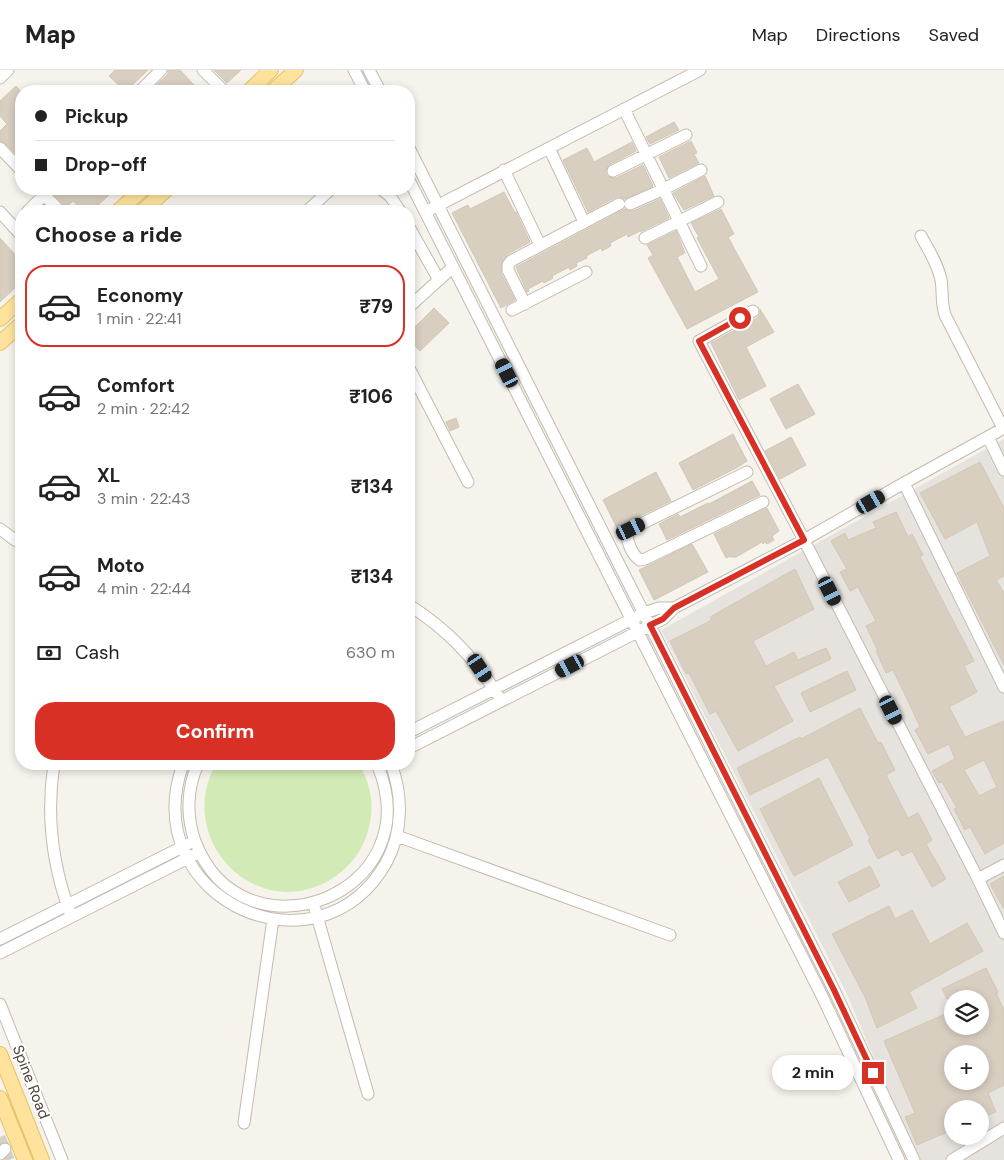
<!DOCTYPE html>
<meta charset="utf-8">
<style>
body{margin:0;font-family:"DM Sans",sans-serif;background:#f6f6f6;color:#222;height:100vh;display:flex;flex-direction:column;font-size:19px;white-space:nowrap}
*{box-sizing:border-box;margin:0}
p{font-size:16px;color:#767676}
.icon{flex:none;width:28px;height:28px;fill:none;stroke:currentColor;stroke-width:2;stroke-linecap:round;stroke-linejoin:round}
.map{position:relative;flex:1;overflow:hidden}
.drawer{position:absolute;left:15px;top:135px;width:400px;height:565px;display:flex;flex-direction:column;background:#fff;border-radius:20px;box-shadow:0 2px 8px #0003}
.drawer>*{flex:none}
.hud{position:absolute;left:15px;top:15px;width:400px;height:110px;border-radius:20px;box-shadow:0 2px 8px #0003;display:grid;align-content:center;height:110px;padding:0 20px;background:#fff}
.tools{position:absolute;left:944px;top:920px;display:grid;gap:10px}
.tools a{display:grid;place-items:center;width:45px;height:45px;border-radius:50%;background:#fff;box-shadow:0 2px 8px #0003;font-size:25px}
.end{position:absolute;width:22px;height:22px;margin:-11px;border:6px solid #d93025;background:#fff;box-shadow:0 0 0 2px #fff}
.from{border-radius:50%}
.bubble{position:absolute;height:35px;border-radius:18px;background:#fff;box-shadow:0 2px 8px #0003;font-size:16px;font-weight:700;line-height:35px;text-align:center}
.car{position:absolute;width:15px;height:30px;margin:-15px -8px;border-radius:6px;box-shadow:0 0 4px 1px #0007;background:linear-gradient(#222 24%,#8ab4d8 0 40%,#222 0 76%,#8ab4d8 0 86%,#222 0)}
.hud b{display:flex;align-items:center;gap:18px;height:48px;font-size:19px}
.hud b+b{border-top:1px solid #e0e0e0}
.hud i{width:12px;height:12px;background:#222}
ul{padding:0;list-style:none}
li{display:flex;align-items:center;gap:15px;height:82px;margin:0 10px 8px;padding:0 10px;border:2px solid transparent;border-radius:20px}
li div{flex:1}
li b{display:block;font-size:19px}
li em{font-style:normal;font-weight:700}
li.selected{border-color:#d93025}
li>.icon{width:45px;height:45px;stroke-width:1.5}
h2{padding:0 20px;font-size:22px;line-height:60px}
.pay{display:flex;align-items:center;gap:12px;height:55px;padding:0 20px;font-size:19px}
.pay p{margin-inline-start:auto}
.button{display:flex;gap:10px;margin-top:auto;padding:10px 20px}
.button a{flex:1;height:58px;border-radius:20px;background:#d93025;color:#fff;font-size:20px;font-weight:700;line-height:58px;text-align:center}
header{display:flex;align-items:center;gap:30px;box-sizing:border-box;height:70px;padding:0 25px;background:#fff;border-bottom:1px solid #e0e0e0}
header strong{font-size:24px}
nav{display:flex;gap:28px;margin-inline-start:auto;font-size:18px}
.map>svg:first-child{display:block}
</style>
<header>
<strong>Map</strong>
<nav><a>Map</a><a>Directions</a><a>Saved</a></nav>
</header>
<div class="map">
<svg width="1004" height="1090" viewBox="0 0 1004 1090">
<rect width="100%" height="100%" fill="#f6f3ec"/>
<!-- industrial -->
<path fill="#e6e2dd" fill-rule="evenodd" d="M 1004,369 L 1004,1090 L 917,1090 L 846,922 L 661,560 ZM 952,929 L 980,929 L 980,956 L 952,956 ZM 952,984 L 980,984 L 980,1011 L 952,1011 ZM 952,1039 L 980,1039 L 980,1066 L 952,1066 Z"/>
<!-- green -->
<path fill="#d2eab5" d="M 216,694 L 359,694 C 373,717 375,742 366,767 C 360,785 346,800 330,810 C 255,854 174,768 216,694 Z"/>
<!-- building -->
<path fill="#d8cfc1" stroke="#d3c7b4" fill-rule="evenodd" d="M 115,0 L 148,0 L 129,18 L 128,16 L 124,20 L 109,6 Z
M 168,0 L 180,0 L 195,16 L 189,21 L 150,21 L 168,4 Z
M 214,0 L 241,0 L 227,13 Z
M 16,16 L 21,22 L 21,89 L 5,73 L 0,71 L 0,61 L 7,54 L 0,46 L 0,31 Z
M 674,52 L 679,60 L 650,74 L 646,67 Z
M 691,71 L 697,83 L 694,84 L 699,93 L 669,108 L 659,87 Z
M 632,72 L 636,81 L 609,95 L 606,100 L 606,104 L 609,107 L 616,108 L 643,95 L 653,116 L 624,129 L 620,127 L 616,127 L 588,142 L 563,90 L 587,78 L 594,92 Z
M 705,106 L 714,126 L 684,140 L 673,123 Z
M 48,119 L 107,119 L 111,123 L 92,141 L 83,141 L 73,131 L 66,137 Z
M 504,122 L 515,143 L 516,142 L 530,172 L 508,184 L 502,191 L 501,203 L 515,230 L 501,238 L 452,143 L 468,135 L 470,139 Z
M 660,129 L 669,148 L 640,162 L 640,161 L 628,167 L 627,164 L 610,173 L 611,176 L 602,181 L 601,178 L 586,186 L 587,188 L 576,193 L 577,196 L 570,200 L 569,197 L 552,206 L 553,208 L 544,213 L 543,211 L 528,219 L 529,221 L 527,222 L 516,197 L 625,139 L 629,141 L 633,141 Z
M 721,139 L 734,164 L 728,167 L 758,222 L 687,259 L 648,188 L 653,185 L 647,175 L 676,161 L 685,183 L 677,187 L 695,222 L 719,209 L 697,168 L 699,167 L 691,153 Z
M 0,168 L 21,191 L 21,212 L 0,232 Z
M 434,238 L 449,253 L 420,281 L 409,270 L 409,263 Z
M 760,239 L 774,262 L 746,277 L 766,316 L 739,330 L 711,273 L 757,248 L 760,244 Z
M 798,314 L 815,344 L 786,359 L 770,329 Z
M 456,348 L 459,357 L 450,361 L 446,352 Z
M 733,364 L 747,391 L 738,397 L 693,420 L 679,393 Z
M 791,367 L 806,395 L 780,409 L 765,381 Z
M 980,392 L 1004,438 L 1004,506 L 996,510 L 1004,523 L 1004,595 L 957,503 L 990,486 L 977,452 L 945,469 L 920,423 Z
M 656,402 L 671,431 L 628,452 L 619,462 L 603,430 Z
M 752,411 L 760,425 L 667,470 L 659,454 L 678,444 L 680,447 L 708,433 L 709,434 Z
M 767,438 L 779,461 L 772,466 L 774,470 L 767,474 L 765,472 L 763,474 L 762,472 L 736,487 L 731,487 L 731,486 L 726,488 L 714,464 Z
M 896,442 L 908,467 L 912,464 L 923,485 L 920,487 L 974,591 L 964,596 L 977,622 L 949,637 L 965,667 L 1004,651 L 1004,773 L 985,784 L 970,757 L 965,760 L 954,739 L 957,738 L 942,712 L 939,713 L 932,701 L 955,689 L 949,674 L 928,684 L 915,660 L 920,657 L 908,631 L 893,600 L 886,603 L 876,581 L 878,581 L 866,556 L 876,551 L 858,517 L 850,521 L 840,502 L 847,499 L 831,471 L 845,463 L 848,470 L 876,458 L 873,452 ZM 984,690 L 997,717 L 979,726 L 964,700 Z
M 692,474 L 708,502 L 654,530 L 639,500 Z
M 795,499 L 814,539 L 753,571 L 766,596 L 794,582 L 798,590 L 826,578 L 831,589 L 774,616 L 793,651 L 738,681 L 716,641 L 710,644 L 689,603 L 686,604 L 670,571 L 712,550 L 710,547 Z
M 847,601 L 856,620 L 810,642 L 801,623 Z
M 860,638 L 878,673 L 881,672 L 895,700 L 886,705 L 908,748 L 918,743 L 932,770 L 926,774 L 946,809 L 932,817 L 912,781 L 902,786 L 898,779 L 878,789 L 868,770 L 870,768 L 828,687 L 750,725 L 737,698 L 800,667 L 801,669 Z
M 819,708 L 853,775 L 794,806 L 760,739 Z
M 870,796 L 880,816 L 849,832 L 838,812 Z
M 1004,806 L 1004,839 L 990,814 Z
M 889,836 L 895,849 L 912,840 L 930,874 L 967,853 L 983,881 L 909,922 L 917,938 L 877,958 L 865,927 L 832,864 Z
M 986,898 L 998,922 L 996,923 L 1004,940 L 1004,1015 L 988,1023 L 996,1042 L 980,1048 L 980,1039 L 952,1039 L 952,1060 L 917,1075 L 905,1047 L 915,1043 L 884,971 L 952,941 L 952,956 L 980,956 L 980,929 L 947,929 L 942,919 ZM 952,984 L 980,984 L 980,996 L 986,1011 L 952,1011 Z"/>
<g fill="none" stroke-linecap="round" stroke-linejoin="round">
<!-- minor-tunnel -->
<path stroke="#d4d0c8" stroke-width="11" stroke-dasharray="11 5.5" stroke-linecap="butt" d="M 0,1067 L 9,1090"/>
<!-- minor casing -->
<g stroke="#c2bbae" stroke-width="13">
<path id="minor" d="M 203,0 L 224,21
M 354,0 L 365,21
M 369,0 L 380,21
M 0,8 L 8,0
M 140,21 L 161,0
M 624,39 L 701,196
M 0,78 L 21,100
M 409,78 L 834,920 L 914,1090
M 549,78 L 584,152
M 504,100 L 540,175
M 613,101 L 686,65
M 409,110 L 822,926 L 899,1090
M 38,119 L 60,141
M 381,119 L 390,126 L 400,141
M 630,134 L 664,119 L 701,100
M 431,139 L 700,0
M 28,141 L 44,125
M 307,141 L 331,119
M 0,142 L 21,165
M 409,157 L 439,210
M 921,166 C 928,179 938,194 941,210 C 943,222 941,233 945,245 L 1003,358
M 645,168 L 718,132
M 525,234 L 508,200 L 508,195 L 511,191 L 619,134
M 409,237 L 453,197
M 512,240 L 586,202
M 753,241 L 699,271 L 804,470 L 978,809 L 1004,863
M 409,298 L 468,412
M 988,367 L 1004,400
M 747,402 L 631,459 L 627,463 C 627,472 632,485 640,490 L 645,489 L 763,432
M 904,413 L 1004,617
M 0,459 L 15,470 L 21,473
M 409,535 C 448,560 473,587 498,625
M 409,662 L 644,543 L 659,538 L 674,538
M 409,678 L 663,549 L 674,538 L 804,470 L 904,413 L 1004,358
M 54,694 C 46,745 52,794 70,843
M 183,694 C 135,829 318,912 386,793 C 403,762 403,726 391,694
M 198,694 C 187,718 186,746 195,771 C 242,896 433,825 377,694
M 397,766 L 670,865
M 978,809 L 1004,795
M 315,839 L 368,1024
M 0,869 L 188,774
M 0,883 L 194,785
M 0,934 L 62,1090
M 244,1053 L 273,849
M 0,1084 L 5,1079
M 952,1090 L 1004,1058"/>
</g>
<!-- major casing -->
<g stroke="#e6c16a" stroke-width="16">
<path id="major" d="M 249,21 L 271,0
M 273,21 L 296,0
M 118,141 L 143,119
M 143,141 L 167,119
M 0,249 L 21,230
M 0,273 L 21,254
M 0,984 L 42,1090
M 0,1028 L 25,1090"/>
</g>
<!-- minor -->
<use href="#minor" stroke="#fff" stroke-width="11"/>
<!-- major -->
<use href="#major" stroke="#ffe39c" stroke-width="14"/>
</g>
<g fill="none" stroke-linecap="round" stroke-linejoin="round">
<!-- route -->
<path stroke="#d93025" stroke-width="6" d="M 740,248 L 699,271 L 804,470 L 674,538 L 663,549 L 650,555 L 834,920 L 873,1003"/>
</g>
<g text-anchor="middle" stroke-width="4" stroke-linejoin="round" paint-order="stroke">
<!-- street labels -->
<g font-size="15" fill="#4b4439" stroke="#fff">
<text transform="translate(31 1012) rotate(69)" y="5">Spine Road</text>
</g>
</g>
</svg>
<div class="tools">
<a><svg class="icon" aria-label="layers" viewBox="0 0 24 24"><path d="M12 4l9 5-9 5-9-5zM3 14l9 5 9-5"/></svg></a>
<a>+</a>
<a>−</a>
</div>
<i class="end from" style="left:740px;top:248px"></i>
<i class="end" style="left:873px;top:1003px"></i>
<div class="bubble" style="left:772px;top:985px;width:82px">2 min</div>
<i class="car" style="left:507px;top:303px;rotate:333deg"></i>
<i class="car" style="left:871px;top:432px;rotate:60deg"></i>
<i class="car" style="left:631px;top:459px;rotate:64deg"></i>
<i class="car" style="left:830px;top:521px;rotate:153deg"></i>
<i class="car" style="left:570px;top:596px;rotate:242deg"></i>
<i class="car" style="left:480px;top:598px;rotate:146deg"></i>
<i class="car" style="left:891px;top:640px;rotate:153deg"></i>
<div class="hud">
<b><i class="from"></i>Pickup</b>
<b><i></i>Drop-off</b>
</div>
<section class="drawer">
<h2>Choose a ride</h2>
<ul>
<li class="selected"><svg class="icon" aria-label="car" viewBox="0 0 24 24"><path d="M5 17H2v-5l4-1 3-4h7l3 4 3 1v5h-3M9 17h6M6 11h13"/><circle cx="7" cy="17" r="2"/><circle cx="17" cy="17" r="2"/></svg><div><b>Economy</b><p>1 min · 22:41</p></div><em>₹79</em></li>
<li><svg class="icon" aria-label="car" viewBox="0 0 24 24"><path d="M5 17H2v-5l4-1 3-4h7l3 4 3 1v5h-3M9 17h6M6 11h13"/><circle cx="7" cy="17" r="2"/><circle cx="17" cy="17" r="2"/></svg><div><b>Comfort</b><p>2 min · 22:42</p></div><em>₹106</em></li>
<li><svg class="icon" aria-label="car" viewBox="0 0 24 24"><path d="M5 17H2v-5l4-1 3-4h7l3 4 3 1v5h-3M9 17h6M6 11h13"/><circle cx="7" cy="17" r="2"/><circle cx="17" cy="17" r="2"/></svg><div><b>XL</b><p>3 min · 22:43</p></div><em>₹134</em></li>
<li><svg class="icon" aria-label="car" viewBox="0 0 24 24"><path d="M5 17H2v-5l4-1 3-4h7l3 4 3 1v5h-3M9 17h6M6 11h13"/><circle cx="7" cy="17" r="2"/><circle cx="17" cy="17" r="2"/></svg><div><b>Moto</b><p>4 min · 22:44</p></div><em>₹134</em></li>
</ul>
<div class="pay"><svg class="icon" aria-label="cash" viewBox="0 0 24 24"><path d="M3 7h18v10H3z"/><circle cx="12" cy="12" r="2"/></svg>Cash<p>630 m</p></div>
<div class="button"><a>Confirm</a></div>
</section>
</div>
